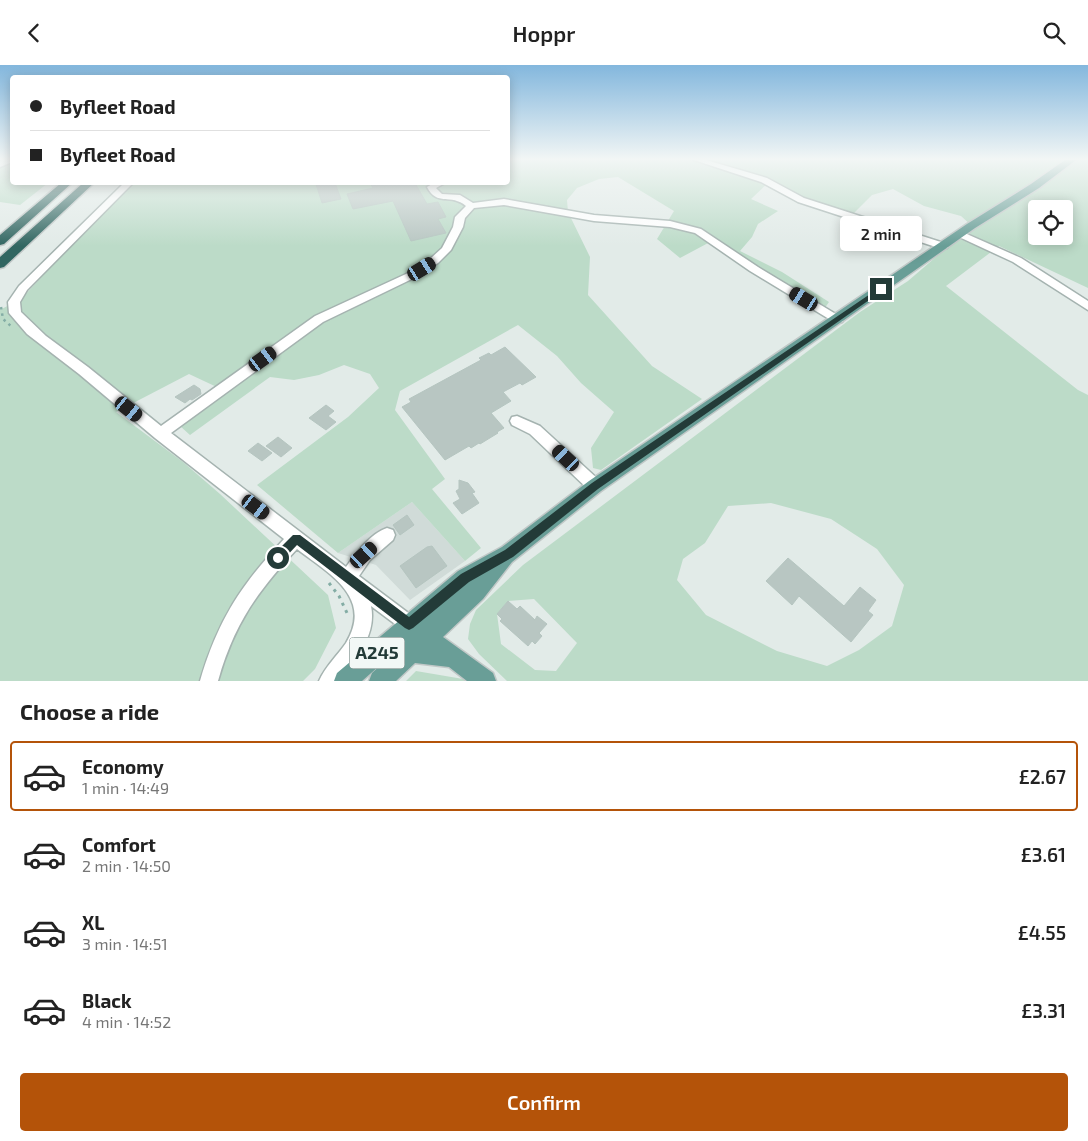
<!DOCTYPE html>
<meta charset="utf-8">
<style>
body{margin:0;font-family:"Exo 2",sans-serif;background:#f6f6f6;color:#222;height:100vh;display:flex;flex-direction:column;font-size:19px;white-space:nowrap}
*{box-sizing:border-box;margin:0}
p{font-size:16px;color:#767676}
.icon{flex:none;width:28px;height:28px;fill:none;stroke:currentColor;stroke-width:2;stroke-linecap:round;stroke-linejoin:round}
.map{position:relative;height:616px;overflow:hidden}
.side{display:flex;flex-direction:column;background:#fff;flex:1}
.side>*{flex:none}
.hud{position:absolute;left:10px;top:10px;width:500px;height:110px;border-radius:5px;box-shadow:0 2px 12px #0003;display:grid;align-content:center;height:110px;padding:0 20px;background:#fff}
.controls{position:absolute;left:1028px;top:135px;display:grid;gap:10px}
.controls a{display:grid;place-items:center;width:45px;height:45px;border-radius:5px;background:#fff;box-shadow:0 2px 12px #0003;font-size:25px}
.end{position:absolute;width:22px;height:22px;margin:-11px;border:6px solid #233b38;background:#fff;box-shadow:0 0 0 2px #fff}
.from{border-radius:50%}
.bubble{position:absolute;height:35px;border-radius:5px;background:#fff;box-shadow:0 2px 12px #0003;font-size:16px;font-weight:600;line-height:35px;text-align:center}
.car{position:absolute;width:15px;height:30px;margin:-15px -8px;border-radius:6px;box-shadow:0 0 4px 1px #0007;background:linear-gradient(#222 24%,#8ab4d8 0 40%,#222 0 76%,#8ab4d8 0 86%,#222 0)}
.hud b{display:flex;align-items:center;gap:18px;height:48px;font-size:19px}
.hud b+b{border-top:1px solid #e0e0e0}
.hud i{width:12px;height:12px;background:#222}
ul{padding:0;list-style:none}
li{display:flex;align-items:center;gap:15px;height:70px;margin:0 10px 8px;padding:0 10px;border:2px solid transparent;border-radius:5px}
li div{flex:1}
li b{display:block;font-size:19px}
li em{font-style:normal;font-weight:600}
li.active{border-color:#b45309}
li>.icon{width:45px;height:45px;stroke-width:1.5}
h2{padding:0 20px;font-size:22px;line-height:60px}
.cta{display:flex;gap:10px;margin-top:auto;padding:10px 20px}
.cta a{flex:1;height:58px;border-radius:5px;background:#b45309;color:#fff;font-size:20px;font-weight:600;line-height:58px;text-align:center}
header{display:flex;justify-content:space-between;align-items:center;height:65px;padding:0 20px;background:#fff;font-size:22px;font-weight:600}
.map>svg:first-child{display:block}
</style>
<header><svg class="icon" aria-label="back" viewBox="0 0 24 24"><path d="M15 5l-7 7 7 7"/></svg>Hoppr<svg class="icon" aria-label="search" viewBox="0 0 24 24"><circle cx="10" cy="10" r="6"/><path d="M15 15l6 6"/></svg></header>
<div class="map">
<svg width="1088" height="616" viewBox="0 0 1088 616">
<rect width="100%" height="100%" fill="#e2ebe8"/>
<!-- built -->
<path fill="#d0dbd8" d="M 412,437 L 465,496 L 410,535 L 376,500 L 338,488 Z"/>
<!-- green -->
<path fill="#bcdbc8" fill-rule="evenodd" d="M 0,95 L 12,95 L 12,118 L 48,118 L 20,140 L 0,137 Z
M 508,95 L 1088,95 L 1088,223 L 999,181 L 946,221 L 1078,325 L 1088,330 L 1088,616 L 507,616 L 479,589 L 468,574 L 470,559 L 476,545 L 523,500 L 860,247 L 908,216 L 972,161 L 961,151 L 924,141 L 893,124 L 872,130 L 853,149 L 801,135 L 769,117 L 751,134 L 778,146 L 758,159 L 752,172 L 740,186 L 782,207 L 829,237 L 822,247 L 710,177 L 680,193 L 657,174 L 674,146 L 618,112 L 599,114 L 577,123 L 567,135 L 568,147 L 590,192 L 588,230 L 652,301 L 702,334 L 601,405 L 593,403 L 591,383 L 614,347 L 581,318 L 557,291 L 518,260 L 400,326 L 395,345 L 445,414 L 432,424 L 481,483 L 465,496 L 412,437 L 338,488 L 257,420 L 348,352 L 379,323 L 370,309 L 344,300 L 319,310 L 294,315 L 270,312 L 190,370 L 180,361 L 221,324 L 189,309 L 116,347 L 183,397 L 220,429 L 328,530 L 336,563 L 315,604 L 303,616 L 0,616 L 0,245 L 22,233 L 61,191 L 133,118 L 508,118 ZM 1036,144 L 1064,144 L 1064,171 L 1036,171 ZM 771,438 L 831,454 L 877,484 L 904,520 L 892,561 L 859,585 L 827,601 L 777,586 L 706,550 L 677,515 L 683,494 L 705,478 L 728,441 ZM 534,534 L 577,578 L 556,606 L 535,605 L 501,579 L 497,549 L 508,536 Z
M 416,606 L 469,615 L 470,616 L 406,616 Z"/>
<!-- building -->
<path fill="#b8c6c2" stroke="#b5c5c0" d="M 325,118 L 335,118 L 341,134 L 322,138 L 316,119 Z
M 370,118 L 415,118 L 427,139 L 438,137 L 446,152 L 438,154 L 446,168 L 411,176 L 393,136 L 353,144 L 347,129 L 373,123 Z
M 505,282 L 536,312 L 522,320 L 520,318 L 503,327 L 511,336 L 491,348 L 504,363 L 497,367 L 498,368 L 480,379 L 479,378 L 471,383 L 469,381 L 445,395 L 402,342 L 411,337 L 409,334 L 481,295 L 479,293 L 489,288 L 491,290 Z
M 194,320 L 200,324 L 201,329 L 192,335 L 190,334 L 185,338 L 175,332 Z
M 326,340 L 334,346 L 328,351 L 336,357 L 326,365 L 309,353 Z
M 278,372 L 292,383 L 281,392 L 266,381 Z
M 258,378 L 272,388 L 262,396 L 248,386 Z
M 459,415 L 468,418 L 475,427 L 472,428 L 479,438 L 462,449 L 453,438 L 460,434 L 456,426 L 459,424 Z
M 407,450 L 414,460 L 400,470 L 393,460 Z
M 432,481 L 447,501 L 416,523 L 400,501 L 427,482 Z
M 788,493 L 844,541 L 860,522 L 876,535 L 868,546 L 873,550 L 851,577 L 799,531 L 792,540 L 766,516 Z
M 508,536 L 517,544 L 520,541 L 535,555 L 537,551 L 547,559 L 539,568 L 542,571 L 535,579 L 532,576 L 528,581 L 500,556 L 502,554 L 497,549 Z"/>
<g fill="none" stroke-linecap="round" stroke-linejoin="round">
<!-- minor casing -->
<g stroke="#a5b3b0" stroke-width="3">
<path id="minor" d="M 3,95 L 12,95 L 12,97 L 0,102 L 0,96 Z
M 694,95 L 706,95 L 767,113 L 804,133 L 947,179 L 948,181 L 947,183 L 939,183 L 798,137 L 761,117 Z
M 124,118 L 133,118 L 27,225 L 20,237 L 21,247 L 46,271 L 88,302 L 161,361 L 315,251 L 406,209 L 430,194 L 442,183 L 453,162 L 455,152 L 466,141 C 451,128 437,142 427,122 L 434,118 L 445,118 L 436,123 L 442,129 L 460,130 L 473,138 L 504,134 L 594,150 L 670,156 L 701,164 L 758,202 L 844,254 L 842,257 L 834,257 L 750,206 L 695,168 L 670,162 L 594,156 L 504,140 L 474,143 L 465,153 L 463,162 L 451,185 L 438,198 L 414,213 L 323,257 L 171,368 L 346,502 C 357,487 370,469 387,463 L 393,465 L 395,470 L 393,475 L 370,495 L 359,511 L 415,553 L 418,559 L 415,565 L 409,568 L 403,565 L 371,541 C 377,569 356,595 340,616 L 319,616 C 325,602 337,591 346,578 C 374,532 328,508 297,484 C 257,527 234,559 218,616 L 200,616 C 218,555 241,520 284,474 L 155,373 L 79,309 L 27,269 L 9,248 L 8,237 L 19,221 Z
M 960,166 L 1021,193 L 1088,236 L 1088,245 L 1013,197 L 957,171 L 957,167 Z
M 517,351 L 540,361 L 600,416 L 602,421 L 600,426 L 595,427 L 590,426 L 530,369 L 512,360 L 510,356 L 512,352 Z"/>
</g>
<!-- major casing -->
<g stroke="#c1c8c7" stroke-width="3">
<path id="major" d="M 1065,95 L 1076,95 L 1039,123 L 975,163 L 601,426 L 512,497 L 483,534 L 443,572 L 493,608 L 496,616 L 467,616 L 449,602 L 415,598 L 396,616 L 369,616 L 372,608 L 403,580 L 362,616 L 334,616 L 337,608 L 458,506 L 502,482 L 589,416 L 967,159 L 1031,119 Z"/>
</g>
<!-- highway casing -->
<g stroke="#c1c8c7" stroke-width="3">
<path id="highway" d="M 61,118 L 72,118 L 4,179 L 0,180 L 0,170 Z
M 83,118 L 94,118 L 4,202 L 0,203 L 0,192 Z"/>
</g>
<!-- path-far1 -->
<path stroke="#84ada5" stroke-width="2.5" stroke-dasharray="2.5 4" stroke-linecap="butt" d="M 1,242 L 3,254 L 12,262"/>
<!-- path -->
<path stroke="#84ada5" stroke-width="3" stroke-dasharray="3 5" stroke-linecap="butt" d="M 329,518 L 339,531 L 348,550"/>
<!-- minor -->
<use href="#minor" fill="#fff" fill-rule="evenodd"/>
<!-- major -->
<use href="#major" fill="#699e97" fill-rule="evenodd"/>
<!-- highway -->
<use href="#highway" fill="#316661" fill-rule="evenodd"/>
</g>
<!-- sky -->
<linearGradient id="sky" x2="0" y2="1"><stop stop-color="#83b7dd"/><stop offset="0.52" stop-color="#f2f6f5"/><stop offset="1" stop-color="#f2f6f5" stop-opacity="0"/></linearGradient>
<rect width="1088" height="181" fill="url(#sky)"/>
<!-- route -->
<path fill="#233b38" d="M 879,223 L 885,224 L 598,424 L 513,492 L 469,517 L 413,563 L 409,565 L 405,563 L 297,480 L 282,496 L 274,496 L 273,493 L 274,489 L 293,470 L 300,470 L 409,552 L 461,509 L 505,485 L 592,418 Z"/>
<g text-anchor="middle" stroke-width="4.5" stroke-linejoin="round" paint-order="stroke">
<!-- shield labels -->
<rect fill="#f2f8f6" stroke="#617471" stroke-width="1" x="349.5" y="572.5" width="55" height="31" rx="4"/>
<g font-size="18" font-weight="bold" fill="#233b38">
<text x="377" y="594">A245</text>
</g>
</g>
</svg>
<div class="controls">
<a><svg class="icon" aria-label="locate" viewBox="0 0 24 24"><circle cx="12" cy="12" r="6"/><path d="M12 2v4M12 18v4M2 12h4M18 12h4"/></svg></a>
</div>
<i class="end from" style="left:278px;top:493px"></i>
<i class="end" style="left:881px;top:224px"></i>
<div class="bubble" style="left:840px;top:151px;width:82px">2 min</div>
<i class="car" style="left:422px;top:204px;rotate:59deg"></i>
<i class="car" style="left:804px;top:234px;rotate:301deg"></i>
<i class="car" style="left:263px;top:294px;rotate:54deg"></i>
<i class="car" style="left:129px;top:344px;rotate:129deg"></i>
<i class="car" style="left:566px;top:393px;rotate:313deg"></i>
<i class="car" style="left:256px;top:442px;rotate:127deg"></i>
<i class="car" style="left:364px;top:490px;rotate:48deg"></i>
<div class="hud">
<b><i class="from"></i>Byfleet Road</b>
<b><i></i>Byfleet Road</b>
</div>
</div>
<section class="side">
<h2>Choose a ride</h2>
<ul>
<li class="active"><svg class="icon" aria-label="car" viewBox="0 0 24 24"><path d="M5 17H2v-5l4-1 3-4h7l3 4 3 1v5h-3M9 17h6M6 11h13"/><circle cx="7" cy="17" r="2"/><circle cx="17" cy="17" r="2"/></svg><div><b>Economy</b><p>1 min · 14:49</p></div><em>£2.67</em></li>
<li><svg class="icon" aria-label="car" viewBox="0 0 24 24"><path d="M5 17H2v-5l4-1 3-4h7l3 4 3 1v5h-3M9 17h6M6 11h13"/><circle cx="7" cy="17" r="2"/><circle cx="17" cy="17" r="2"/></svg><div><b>Comfort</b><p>2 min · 14:50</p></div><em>£3.61</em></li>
<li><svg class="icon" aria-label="car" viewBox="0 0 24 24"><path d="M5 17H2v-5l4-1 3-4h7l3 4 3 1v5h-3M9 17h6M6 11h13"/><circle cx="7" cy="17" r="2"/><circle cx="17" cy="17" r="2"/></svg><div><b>XL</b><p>3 min · 14:51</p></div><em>£4.55</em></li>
<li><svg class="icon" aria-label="car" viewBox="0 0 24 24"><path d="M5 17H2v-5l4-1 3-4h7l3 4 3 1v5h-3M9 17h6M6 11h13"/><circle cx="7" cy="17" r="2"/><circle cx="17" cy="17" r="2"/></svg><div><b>Black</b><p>4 min · 14:52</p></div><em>£3.31</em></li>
</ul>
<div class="cta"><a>Confirm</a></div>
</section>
